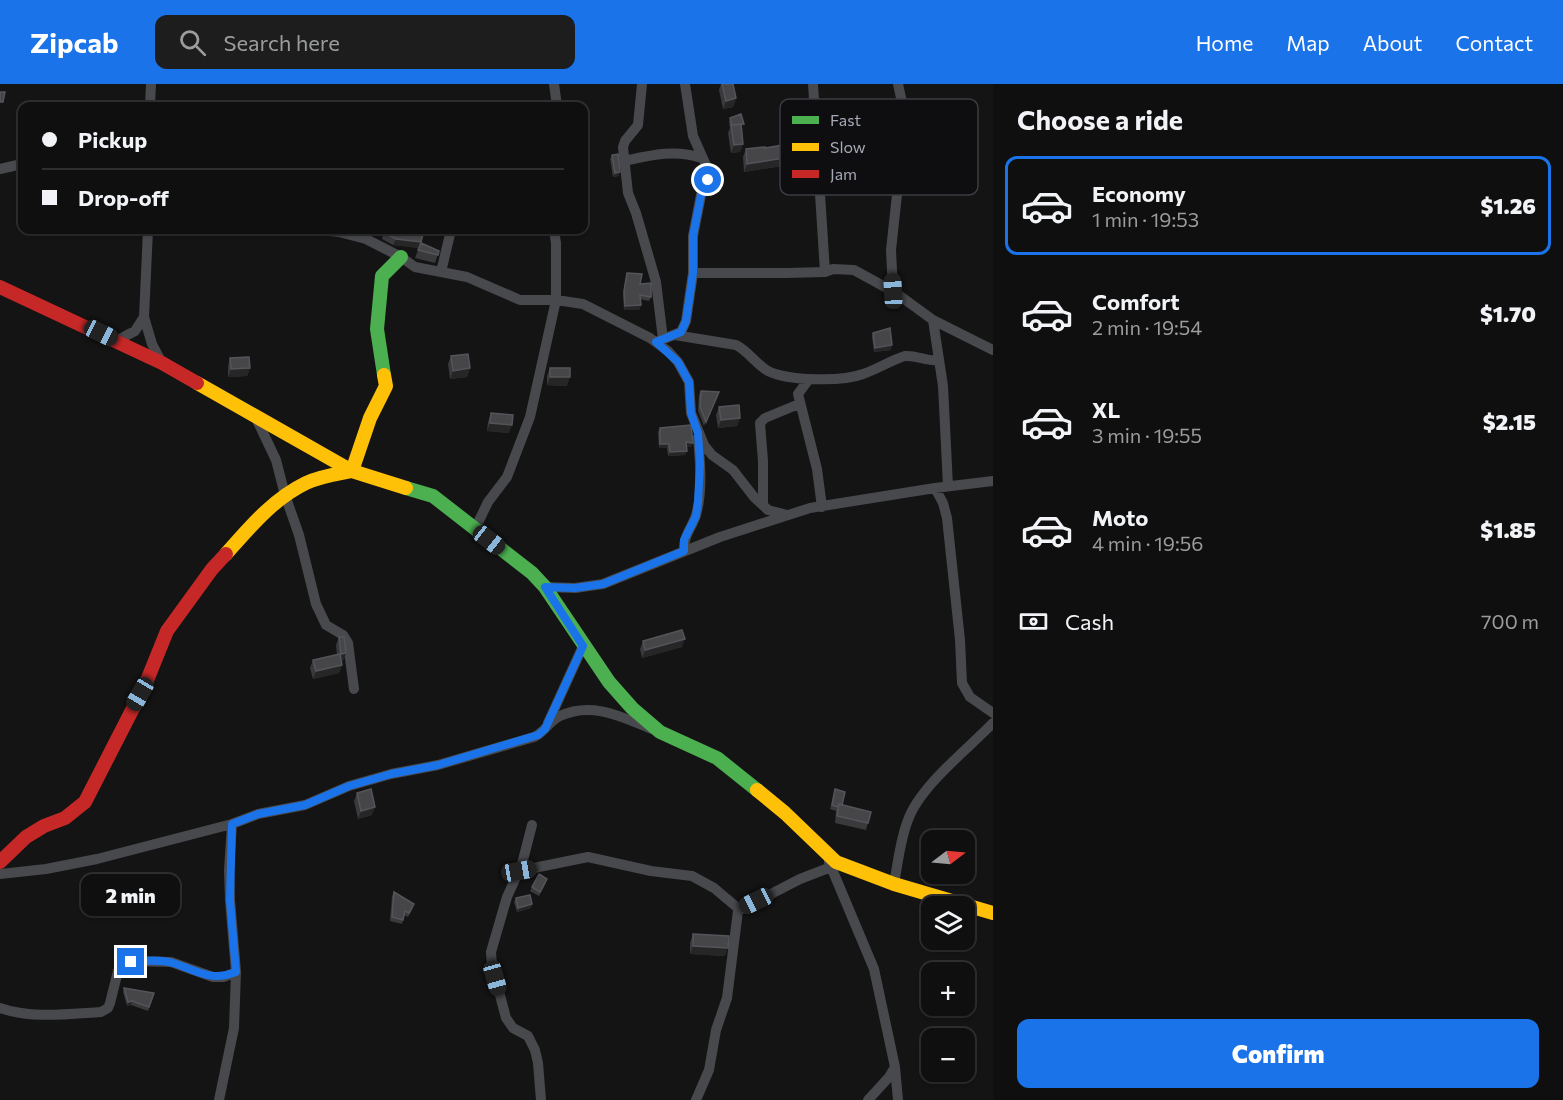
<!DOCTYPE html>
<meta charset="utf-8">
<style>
body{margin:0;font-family:Commissioner,sans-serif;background:#1d1d1d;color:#f1f3f6;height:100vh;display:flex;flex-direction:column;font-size:22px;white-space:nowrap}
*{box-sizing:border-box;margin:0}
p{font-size:20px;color:#9b9c9e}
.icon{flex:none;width:33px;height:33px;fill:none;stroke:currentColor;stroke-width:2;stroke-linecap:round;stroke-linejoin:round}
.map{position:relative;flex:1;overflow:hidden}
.details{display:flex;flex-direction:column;background:#0f0f0f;width:570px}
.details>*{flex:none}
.banner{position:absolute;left:18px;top:18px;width:570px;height:132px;border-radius:12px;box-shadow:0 2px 4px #0004,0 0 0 2px #2f2f2f;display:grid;align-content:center;height:132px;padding:0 24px;background:#0f0f0f}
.needle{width:39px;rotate:74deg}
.fabs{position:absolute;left:921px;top:746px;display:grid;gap:12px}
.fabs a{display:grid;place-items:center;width:54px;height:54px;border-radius:12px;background:#0f0f0f;box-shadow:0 2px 4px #0004,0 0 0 2px #2f2f2f;font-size:30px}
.end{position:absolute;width:27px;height:27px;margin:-14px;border:8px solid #1a73e8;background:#fff;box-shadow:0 0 0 3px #fff}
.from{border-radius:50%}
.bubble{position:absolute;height:42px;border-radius:12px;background:#0f0f0f;box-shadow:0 2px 4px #0004,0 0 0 2px #2f2f2f;font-size:20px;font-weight:800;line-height:42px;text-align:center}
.car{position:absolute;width:18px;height:36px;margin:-18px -9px;border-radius:8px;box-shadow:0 0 4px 2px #0007;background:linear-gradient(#222 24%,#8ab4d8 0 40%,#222 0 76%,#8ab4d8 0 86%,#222 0)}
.banner b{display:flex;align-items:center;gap:21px;height:57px;font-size:22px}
.banner b+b{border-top:2px solid #2f2f2f}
.banner i{width:15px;height:15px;background:#f1f3f6}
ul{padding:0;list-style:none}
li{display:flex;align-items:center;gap:18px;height:99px;margin:0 12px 9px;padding:0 12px;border:3px solid transparent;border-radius:12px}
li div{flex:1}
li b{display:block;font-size:22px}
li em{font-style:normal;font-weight:800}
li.current{border-color:#1a73e8}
li>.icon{width:54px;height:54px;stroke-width:1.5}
h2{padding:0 24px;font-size:27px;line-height:72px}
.pay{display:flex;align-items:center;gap:15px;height:66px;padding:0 24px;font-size:22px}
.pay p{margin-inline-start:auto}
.primary-button{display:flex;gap:12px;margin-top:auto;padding:12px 24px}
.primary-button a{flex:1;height:69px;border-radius:12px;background:#1a73e8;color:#fff;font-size:24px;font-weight:800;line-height:69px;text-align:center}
header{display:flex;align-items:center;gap:36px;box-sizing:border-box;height:84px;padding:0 30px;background:#1a73e8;color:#fff}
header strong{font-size:28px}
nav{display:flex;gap:33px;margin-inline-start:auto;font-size:21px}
.search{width:420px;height:54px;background:#1d1d1d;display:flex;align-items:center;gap:15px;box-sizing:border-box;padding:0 21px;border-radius:12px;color:#9b9c9e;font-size:22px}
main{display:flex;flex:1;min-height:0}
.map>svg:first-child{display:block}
</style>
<header>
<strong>Zipcab</strong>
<div class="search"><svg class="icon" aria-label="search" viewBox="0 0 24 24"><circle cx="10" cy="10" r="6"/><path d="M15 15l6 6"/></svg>Search here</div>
<nav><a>Home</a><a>Map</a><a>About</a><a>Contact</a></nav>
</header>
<main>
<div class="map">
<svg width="993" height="1016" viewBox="0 0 993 1016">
<rect width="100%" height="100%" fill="#141414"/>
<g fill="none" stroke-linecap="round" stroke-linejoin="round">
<!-- street -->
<path stroke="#48494d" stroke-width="10" d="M 554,0 L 557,22
M 642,0 L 638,41 L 625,57 L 623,63 L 628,109 L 636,129 L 656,198 L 663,255
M 813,0 L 825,188
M 150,22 L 151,0
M 624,77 C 651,71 675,65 702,74
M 0,85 L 22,80
M 148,146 L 144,233 L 152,260 L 162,279
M 320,146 L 339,148 L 366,155 L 401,173 L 415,183 L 467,193 L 520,216 L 556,216 L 583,220 L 650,254 L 668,267 L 678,278 L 689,298 L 691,329 L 704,361 L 712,371 L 733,386 L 754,413 L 768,426 L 787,431
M 441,188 L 451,146
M 693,189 L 787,189 L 825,188 L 833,185 L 854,186 L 896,209 L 933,236 L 993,266
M 893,207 L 891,166 L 904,46 L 903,23 L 898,0
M 933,236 L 943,302 L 948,402
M 675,251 L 736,261 C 748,267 756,280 768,287 C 788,297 842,298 863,290 C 878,285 891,276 905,272 C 917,271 928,278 938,276
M 116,257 L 135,247 L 144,233
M 656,258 L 681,248 L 686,237 L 693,189 L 693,152 L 701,111 L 708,96 L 709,88 L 693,52 L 685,0
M 809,295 L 798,310 L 817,385 L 822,423
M 256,334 L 276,376 L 285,411 L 299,451 L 316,520 L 326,541 L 343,551 L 348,559 L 354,605
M 935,404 L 943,419 L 947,434 L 960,556 L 962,599 L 970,613 L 993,629
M 763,420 L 763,377 L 760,339 L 765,334 L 799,320
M 475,445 L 488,418 L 507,393 L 530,333 L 556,216 L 556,159 L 554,146
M 684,467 C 683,452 692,444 696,431 C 703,407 700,378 698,353
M 545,503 L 575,504 L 603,500 L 720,453 L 810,424 L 935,404 L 993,397
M 548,639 L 583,562
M 532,741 L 522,780 L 507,813 L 491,868 L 492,881 L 506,934 L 513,944 L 528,952 L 535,966 L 538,979 L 541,1016
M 829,778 L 874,885 L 895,983 L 898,1016
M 519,787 L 588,773 L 651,787 L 692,792 L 714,804 L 739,825
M 0,790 L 46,785 L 97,775 L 232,740 L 258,730 L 305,721 L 349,702 L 391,690 L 438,681 L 534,653 C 544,649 549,637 560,632 C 592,617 622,633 652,645
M 894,800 C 898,779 900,756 908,736 C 920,702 968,665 993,639
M 0,924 C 31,935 68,930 101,928 L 108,924 L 110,919 L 118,887 L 131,877 L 171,878 L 213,893 L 224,893 L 236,888
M 219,1016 L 234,944 L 236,888 L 230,816 L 229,786 L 232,740
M 696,1016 L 709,986 L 716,946 L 727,914 L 738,827 L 800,795 L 831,783
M 868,1016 L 889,993 L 895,983"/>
<!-- fast -->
<path stroke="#4caf50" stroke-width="14" d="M 384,291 L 377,245 L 382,192 L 401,173
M 406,404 L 433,412 L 532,489 L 545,503 L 609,598 L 632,624 L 660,648 L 717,674 L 757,706"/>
<!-- slow -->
<path stroke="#ffc107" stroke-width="14" d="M 197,299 L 352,387 L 406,404
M 226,470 C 250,443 273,415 306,399 C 321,392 337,390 352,387 L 370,334 L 386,302 L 384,291
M 757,706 L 785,729 L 836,778 L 894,800 L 993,829"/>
<!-- jam -->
<path stroke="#c62828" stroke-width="14" d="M 0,203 L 162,279 L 197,299
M 0,778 L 26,753 L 44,742 L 65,734 L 85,718 L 146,599 L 167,547 L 212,485 L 226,470"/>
</g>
<!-- wall -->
<path fill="#3a3a3c" d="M 721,0 L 733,0 L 736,14 L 733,23 L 723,25 L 719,6 Z
M 730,34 L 742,44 L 742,45 L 743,60 L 740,68 L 731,69 L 728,49 L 730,44 L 729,38 Z
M 765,64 L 788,81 L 744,88 L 743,73 L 746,65 Z
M 612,71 L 619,92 L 613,93 L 610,75 Z
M 384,146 L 424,146 L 419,164 L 393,161 L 382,155 Z
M 421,159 L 439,167 L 435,179 L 415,174 Z
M 627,189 L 640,200 L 651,213 L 649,217 L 640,215 L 641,221 L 639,226 L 624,226 L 623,211 Z
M 873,249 L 891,266 L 874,268 L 872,253 Z
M 451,272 L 470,284 L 467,293 L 450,295 L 448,280 Z
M 230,274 L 250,284 L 247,292 L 228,293 L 228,282 Z
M 550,284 L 567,302 L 547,301 L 547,292 Z
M 701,307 L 719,308 L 704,342 L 698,327 L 699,311 Z
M 719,323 L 740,334 L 737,342 L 718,344 L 716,331 Z
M 491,329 L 509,349 L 487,347 L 488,338 Z
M 660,344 L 691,363 L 686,362 L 687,367 L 685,371 L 668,372 L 667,364 L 659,364 L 658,348 Z
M 339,553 L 346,569 L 343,577 L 342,577 L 342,581 L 339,589 L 313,595 L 310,584 L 313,576 L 337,571 L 336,561 Z
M 643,557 L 682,563 L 642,574 L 640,565 Z
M 835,705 L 842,721 L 868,739 L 866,746 L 835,739 L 836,727 L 830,725 Z
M 357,709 L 372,731 L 358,735 L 354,717 Z
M 546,799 L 539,812 L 530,807 L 532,803 Z
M 394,808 L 413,824 L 408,833 L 404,831 L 402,840 L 390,837 L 392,812 Z
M 516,814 L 532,820 L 531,824 L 517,828 L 514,818 Z
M 693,850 L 725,872 L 690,870 L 690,859 Z
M 124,904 L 154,909 L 148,927 L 131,921 L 127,922 L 123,908 Z"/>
<!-- shaded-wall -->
<path fill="#262627" d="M 736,14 L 733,23 L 723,25 L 726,17 Z
M 743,60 L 740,68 L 731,69 L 734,61 Z
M 791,73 L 788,81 L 744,88 L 747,80 Z
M 620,88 L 619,92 L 613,93 L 615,89 Z
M 396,155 L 421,158 L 419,164 L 393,161 Z
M 641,221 L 639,226 L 624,226 L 625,222 Z
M 892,261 L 891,266 L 874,268 L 875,264 Z
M 250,284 L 247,292 L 228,293 L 231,285 Z
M 470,284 L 467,293 L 450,295 L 453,287 Z
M 550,293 L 570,293 L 567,302 L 547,301 Z
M 740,334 L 737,342 L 718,344 L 721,336 Z
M 490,339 L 512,341 L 509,349 L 487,347 Z
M 686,358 L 693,359 L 691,363 L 685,362 Z
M 660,360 L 669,360 L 667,364 L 659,364 Z
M 687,367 L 685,371 L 668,372 L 670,368 Z
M 685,555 L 682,563 L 642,574 L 645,566 Z
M 346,569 L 343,577 L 338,578 L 341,570 Z
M 342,581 L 339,589 L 313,595 L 316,587 Z
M 375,723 L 372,731 L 358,735 L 361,727 Z
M 532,820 L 531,824 L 517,828 L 518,824 Z
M 693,862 L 728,864 L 725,872 L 690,870 Z
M 132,917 L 131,921 L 127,922 L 128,918 Z"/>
<!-- building -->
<path fill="#464649" stroke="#54555a" stroke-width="1.5" d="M 722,0 L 733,0 L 736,14 L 726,17 Z
M 0,8 L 5,8 L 3,18 L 0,18 Z
M 741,30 L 744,40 L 732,41 L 730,34 Z
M 741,40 L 743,60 L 734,61 L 731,41 Z
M 788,60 L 791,73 L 747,80 L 746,65 L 765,63 L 765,64 Z
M 618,70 L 620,88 L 615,89 L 612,71 Z
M 385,146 L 424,146 L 421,158 L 396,155 L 385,149 Z
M 421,159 L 439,167 L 438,171 L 418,166 Z
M 627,189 L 642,190 L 640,200 L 651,199 L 651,213 L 640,211 L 641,221 L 625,222 L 624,207 Z
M 890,244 L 892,261 L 875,264 L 873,249 Z
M 468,270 L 470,284 L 453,287 L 451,272 Z
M 249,273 L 250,284 L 231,285 L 230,274 Z
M 550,284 L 570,284 L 570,293 L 550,293 Z
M 701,307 L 719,308 L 706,338 L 700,323 Z
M 739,321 L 740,334 L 721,336 L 719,323 Z
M 491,329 L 513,331 L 512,341 L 490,339 Z
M 691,341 L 693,359 L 686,358 L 687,367 L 670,368 L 669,360 L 660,360 L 660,344 Z
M 682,546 L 685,555 L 645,566 L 643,557 Z
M 339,553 L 344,553 L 346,569 L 341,570 Z
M 340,570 L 342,581 L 316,587 L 313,576 Z
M 371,705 L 375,723 L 361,727 L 357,709 Z
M 835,705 L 845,708 L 842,721 L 839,720 L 838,723 L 832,721 Z
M 839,720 L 871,728 L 868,739 L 837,732 Z
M 539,790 L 547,795 L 540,808 L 532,803 Z
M 394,808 L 414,820 L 409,829 L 405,827 L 403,836 L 392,833 Z
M 530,811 L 532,820 L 518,824 L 516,814 Z
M 693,850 L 729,852 L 728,864 L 693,862 Z
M 124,904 L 154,909 L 149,923 L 132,917 L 128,918 Z"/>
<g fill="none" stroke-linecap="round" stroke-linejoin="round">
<!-- route -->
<path stroke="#1a73e8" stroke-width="8" d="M 131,878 C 144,877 160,875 173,879 C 198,887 210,898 236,888 L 230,816 L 232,740 L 258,730 L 305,721 L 349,702 L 391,690 L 438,681 L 538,651 L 545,645 L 583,562 L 545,503 L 575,504 L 603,500 L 684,467 L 684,456 L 696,432 L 698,418 L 700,380 L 698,349 L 691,329 L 689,298 L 678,278 L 656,258 L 681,248 L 686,237 L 693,189 L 693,152 L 701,111 L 708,96"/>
</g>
<!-- legend -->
<rect x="780" y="15" width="198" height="96" rx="9" fill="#0e0e10" stroke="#3b3c42" stroke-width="1.5"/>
<rect x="792" y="32" width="27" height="8" fill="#4caf50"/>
<rect x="792" y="59" width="27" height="8" fill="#ffc107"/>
<rect x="792" y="86" width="27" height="8" fill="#c62828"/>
<g font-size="16" fill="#a5a8b5">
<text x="830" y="42">Fast</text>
<text x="830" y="69">Slow</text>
<text x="830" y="96">Jam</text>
</g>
</svg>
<div class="fabs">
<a><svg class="needle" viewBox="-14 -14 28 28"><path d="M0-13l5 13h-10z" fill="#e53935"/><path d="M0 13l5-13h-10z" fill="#9b9c9e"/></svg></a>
<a><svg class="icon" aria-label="layers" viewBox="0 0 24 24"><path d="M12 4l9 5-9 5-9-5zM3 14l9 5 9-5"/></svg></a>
<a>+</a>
<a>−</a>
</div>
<i class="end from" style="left:708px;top:96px"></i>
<i class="end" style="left:131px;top:878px"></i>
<div class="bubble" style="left:81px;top:790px;width:99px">2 min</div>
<i class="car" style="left:893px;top:207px;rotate:357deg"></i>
<i class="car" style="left:101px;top:249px;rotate:116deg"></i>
<i class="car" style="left:489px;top:456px;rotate:128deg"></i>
<i class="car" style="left:140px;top:610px;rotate:210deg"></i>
<i class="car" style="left:519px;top:787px;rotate:80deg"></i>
<i class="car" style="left:756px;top:817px;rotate:244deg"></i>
<i class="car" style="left:495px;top:894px;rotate:164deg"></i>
<div class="banner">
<b><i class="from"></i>Pickup</b>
<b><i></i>Drop-off</b>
</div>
</div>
<section class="details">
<h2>Choose a ride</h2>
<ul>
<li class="current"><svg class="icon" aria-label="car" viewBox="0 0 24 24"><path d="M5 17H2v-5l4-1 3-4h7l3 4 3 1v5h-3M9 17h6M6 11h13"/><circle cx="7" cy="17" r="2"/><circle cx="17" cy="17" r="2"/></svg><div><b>Economy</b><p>1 min · 19:53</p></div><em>$1.26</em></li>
<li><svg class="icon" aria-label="car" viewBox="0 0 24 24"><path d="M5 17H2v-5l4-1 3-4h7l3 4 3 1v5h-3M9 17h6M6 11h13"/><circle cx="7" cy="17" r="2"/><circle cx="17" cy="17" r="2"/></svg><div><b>Comfort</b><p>2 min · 19:54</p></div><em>$1.70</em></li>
<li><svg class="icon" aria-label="car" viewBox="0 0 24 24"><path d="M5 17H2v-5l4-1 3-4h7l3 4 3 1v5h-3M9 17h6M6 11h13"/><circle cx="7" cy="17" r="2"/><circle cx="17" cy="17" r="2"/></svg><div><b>XL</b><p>3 min · 19:55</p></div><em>$2.15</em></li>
<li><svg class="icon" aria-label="car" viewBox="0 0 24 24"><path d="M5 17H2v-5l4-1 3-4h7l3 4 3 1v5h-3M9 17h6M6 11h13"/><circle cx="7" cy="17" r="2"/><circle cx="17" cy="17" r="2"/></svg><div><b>Moto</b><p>4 min · 19:56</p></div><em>$1.85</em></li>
</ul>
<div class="pay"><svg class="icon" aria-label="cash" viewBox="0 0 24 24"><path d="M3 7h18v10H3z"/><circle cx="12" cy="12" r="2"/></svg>Cash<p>700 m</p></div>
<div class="primary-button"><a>Confirm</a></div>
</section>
</main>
